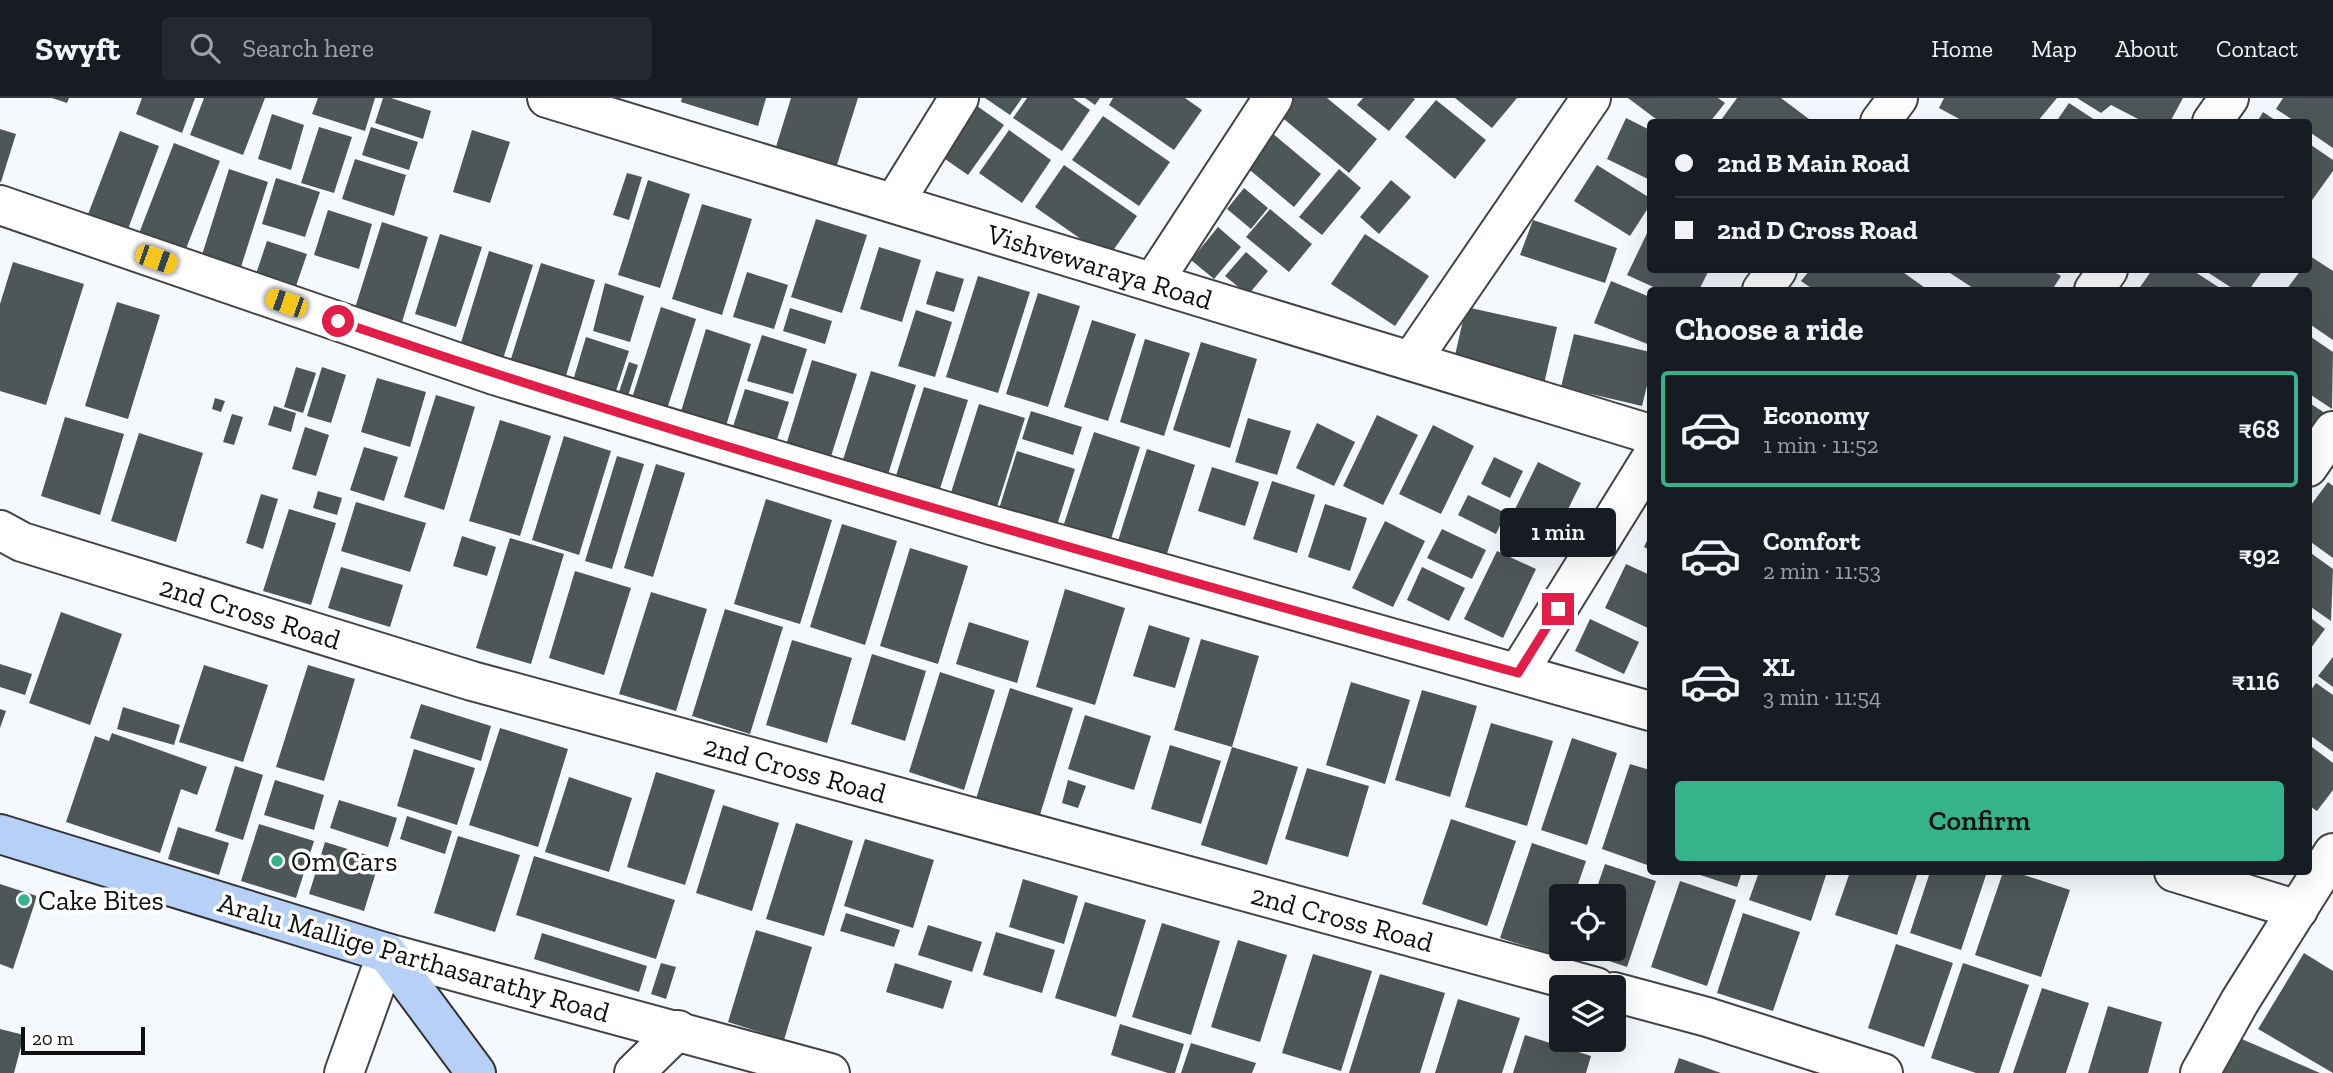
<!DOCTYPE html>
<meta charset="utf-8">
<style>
body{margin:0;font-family:"Zilla Slab",serif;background:#242831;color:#f1f3f6;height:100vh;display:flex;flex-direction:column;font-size:26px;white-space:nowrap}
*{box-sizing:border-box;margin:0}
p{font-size:23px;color:#9ea1a6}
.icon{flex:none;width:38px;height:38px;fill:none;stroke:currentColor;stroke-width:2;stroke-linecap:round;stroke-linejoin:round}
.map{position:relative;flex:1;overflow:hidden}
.details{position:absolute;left:1647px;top:189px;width:665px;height:588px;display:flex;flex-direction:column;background:#171b24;border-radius:7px;box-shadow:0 7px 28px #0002}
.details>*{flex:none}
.banner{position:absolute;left:1647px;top:21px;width:665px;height:154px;border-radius:7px;box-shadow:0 7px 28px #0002;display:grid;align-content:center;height:154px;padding:0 28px;background:#171b24}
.buttons{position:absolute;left:1549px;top:786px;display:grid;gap:14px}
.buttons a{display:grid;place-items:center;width:77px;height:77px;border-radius:7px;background:#171b24;box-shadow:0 7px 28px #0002;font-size:35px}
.scale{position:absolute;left:21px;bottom:18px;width:124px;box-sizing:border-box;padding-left:7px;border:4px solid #101010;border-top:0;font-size:19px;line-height:24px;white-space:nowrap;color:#101010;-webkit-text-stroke:5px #fff;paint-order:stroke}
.end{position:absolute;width:32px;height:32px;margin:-16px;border:9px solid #e11d48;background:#fff;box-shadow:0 0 0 4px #fff}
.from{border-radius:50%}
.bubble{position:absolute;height:49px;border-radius:7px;background:#171b24;box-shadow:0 7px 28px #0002;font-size:23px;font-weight:600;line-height:49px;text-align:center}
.car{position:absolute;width:21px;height:42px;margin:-21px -10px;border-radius:9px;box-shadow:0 0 5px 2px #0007;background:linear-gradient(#f5c518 24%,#345 0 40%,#f5c518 0 76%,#345 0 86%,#f5c518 0)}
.banner b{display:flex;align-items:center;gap:24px;height:66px;font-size:26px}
.banner b+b{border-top:2px solid #363941}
.banner i{width:18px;height:18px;background:#f1f3f6}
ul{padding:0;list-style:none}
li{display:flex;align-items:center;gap:21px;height:116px;margin:0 14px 10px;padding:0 14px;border:4px solid transparent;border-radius:7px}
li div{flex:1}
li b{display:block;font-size:26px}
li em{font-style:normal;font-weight:600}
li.active{border-color:#35b48b}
li>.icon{width:63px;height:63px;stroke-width:1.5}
h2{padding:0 28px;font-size:32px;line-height:84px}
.primary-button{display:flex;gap:14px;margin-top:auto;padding:14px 28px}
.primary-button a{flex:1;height:80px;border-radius:7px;background:#35b48b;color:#111;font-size:28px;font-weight:600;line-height:80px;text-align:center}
header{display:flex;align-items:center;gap:42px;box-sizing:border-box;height:98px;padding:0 35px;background:#171b24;border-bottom:2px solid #363941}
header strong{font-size:33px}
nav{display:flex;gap:38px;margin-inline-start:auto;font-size:24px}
.search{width:490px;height:63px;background:#242831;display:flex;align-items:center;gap:18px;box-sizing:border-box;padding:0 24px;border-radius:7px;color:#9ea1a6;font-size:26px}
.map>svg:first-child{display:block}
</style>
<header>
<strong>Swyft</strong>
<div class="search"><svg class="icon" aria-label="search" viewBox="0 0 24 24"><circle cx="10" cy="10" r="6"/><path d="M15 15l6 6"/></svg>Search here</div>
<nav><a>Home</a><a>Map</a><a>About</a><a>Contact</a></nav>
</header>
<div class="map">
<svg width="2333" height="975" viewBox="0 0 2333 975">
<rect width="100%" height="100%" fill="#f5f9fe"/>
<!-- building -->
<path fill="#4e5758" d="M 52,0 L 69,0 L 67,5 Z
M 142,0 L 195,0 L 182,35 L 136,16 Z
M 204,0 L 265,0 L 243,57 L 190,37 Z
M 318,0 L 375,0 L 365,33 L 312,16 Z
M 383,0 L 391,0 L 431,13 L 423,41 L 375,25 Z
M 682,0 L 766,0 L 758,28 L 681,4 Z
M 791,0 L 858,0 L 836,70 L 775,52 Z
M 985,0 L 1022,0 L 1010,17 Z
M 1027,0 L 1073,0 L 1090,12 L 1062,53 L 1013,20 Z
M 1085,0 L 1100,0 L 1095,7 Z
M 1113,0 L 1185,0 L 1202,12 L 1174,52 L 1109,7 Z
M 1293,0 L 1327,0 L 1377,41 L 1349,75 L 1279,17 Z
M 1363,0 L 1413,0 L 1415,1 L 1389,33 L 1357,7 Z
M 1455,0 L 1517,0 L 1492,30 Z
M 1628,0 L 1718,0 L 1725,5 L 1710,24 L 1660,24 Z
M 1737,0 L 1781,0 L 1813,24 L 1725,24 L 1721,22 Z
M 1944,0 L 2057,0 L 2037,24 L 1965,24 L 1939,10 Z
M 2077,0 L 2183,0 L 2170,24 L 2144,24 L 2111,7 L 2101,15 Z
M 2283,0 L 2333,0 L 2333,50 L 2308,33 L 2308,24 L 2296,24 L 2276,11 Z
M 1436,2 L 1486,42 L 1455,81 L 1405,39 Z
M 970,3 L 1004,27 L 968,77 L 935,54 Z
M 2069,5 L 2098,24 L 2056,24 Z
M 2263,14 L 2278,24 L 2257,24 Z
M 272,16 L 304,27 L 291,72 L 258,61 Z
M 1103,18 L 1170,64 L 1139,108 L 1072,62 Z
M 1626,20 L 1650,32 L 1650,82 L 1607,61 Z
M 319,29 L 352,39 L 334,95 L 301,85 Z
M 371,29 L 418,44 L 409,72 L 362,57 Z
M 0,31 L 16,36 L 1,84 L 0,84 Z
M 472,32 L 510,44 L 490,105 L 453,94 Z
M 1009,32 L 1051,62 L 1022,105 L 979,75 Z
M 120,33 L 159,48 L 125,139 L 85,124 Z
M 1272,35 L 1321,76 L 1294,109 L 1245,68 Z
M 174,45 L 220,63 L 184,156 L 138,138 Z
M 2308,45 L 2333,62 L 2333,73 L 2310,105 L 2308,104 Z
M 355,61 L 406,77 L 394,118 L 342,101 Z
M 1064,67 L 1137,118 L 1108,160 L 1035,109 Z
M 1597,67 L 1650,100 L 1650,107 L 1630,138 L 1574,103 Z
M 229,71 L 268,84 L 240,172 L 201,160 Z
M 1339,71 L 1361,90 L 1322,137 L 1299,119 Z
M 627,75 L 642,79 L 629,122 L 613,117 Z
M 276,80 L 320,94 L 305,139 L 262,126 Z
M 648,82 L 690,96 L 660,190 L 618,177 Z
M 1391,82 L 1411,99 L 1379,136 L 1360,119 Z
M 1244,90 L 1268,110 L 1251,131 L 1227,111 Z
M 702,106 L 752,121 L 722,217 L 672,201 Z
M 1270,111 L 1312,146 L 1289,174 L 1246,139 Z
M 328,112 L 372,126 L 359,171 L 314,157 Z
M 816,121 L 867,137 L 842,215 L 791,199 Z
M 1533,122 L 1617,150 L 1605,185 L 1520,157 Z
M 382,124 L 428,139 L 402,224 L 355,210 Z
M 1218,129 L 1241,149 L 1214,181 L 1191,162 Z
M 1650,129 L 1650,172 L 1709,172 L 1699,192 L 1660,192 L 1627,177 Z
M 440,136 L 482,149 L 456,229 L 415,216 Z
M 1365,136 L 1429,178 L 1395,228 L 1331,186 Z
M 267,143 L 307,156 L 296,188 L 256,176 Z
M 879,149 L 921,162 L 902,224 L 860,211 Z
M 489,153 L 533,167 L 503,261 L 460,248 Z
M 1246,154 L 1268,173 L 1248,197 L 1225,178 Z
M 2310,158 L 2333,173 L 2333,242 L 2308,225 L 2308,192 L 2286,192 L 2301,172 L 2308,172 Z
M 13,164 L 84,186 L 46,307 L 0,293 L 0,206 Z
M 541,165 L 595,182 L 565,281 L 510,264 Z
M 1810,172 L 1900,172 L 1928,192 L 1814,192 L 1801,183 Z
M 1953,172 L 2051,172 L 2061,178 L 2052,192 L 1976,192 L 1950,175 Z
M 2152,172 L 2192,172 L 2223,192 L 2138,192 Z
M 2204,172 L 2263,172 L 2249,192 L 2235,192 Z
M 936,173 L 964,181 L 954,214 L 926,206 Z
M 747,174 L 788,187 L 774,231 L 733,219 Z
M 978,178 L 1030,194 L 998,295 L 946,279 Z
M 1611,183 L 1650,199 L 1650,247 L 1594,225 Z
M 605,185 L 644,198 L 630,244 L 593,233 Z
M 1038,195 L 1080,208 L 1048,309 L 1006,296 Z
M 117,204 L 160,217 L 128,321 L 85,308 Z
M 661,209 L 696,221 L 667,311 L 632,300 Z
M 1466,209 L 1557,229 L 1544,286 L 1453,266 Z
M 790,210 L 832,223 L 825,246 L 783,233 Z
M 916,212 L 952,224 L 935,279 L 898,268 Z
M 1092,222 L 1136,236 L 1108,323 L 1064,309 Z
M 706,231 L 751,246 L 725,331 L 680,317 Z
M 1574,236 L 1650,254 L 1650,275 L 1642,308 L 1561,289 Z
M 762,237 L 807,251 L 793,296 L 747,283 Z
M 2308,237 L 2333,254 L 2332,311 L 2308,295 Z
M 586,239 L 629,253 L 614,299 L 572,286 Z
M 1145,241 L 1190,255 L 1164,338 L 1120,324 Z
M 1201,244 L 1257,261 L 1230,350 L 1173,332 Z
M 812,262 L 857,276 L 827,371 L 783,357 Z
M 629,264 L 638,267 L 627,301 L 618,297 Z
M 296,269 L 316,275 L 303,315 L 284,309 Z
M 322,269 L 346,277 L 331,325 L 307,318 Z
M 871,273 L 916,287 L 886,383 L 841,368 Z
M 377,280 L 426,294 L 410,349 L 361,334 Z
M 924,289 L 968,302 L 938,397 L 894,384 Z
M 745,291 L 789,304 L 775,348 L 731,335 Z
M 436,297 L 475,309 L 444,412 L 404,399 Z
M 215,300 L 225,303 L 221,314 L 212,311 Z
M 2308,304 L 2328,317 L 2308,346 Z
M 979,306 L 1025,320 L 995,415 L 949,401 Z
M 274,308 L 296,315 L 291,334 L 268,327 Z
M 1031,313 L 1082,329 L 1073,357 L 1022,341 Z
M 232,316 L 243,319 L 234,347 L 223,344 Z
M 1377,317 L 1418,337 L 1383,407 L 1343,388 Z
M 65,319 L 124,336 L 100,417 L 41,398 Z
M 1248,320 L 1291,333 L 1277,377 L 1235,364 Z
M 500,322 L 551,338 L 520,438 L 469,423 Z
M 1317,325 L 1355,344 L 1334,388 L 1296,370 Z
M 1433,327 L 1474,348 L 1441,416 L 1399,396 Z
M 305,329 L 329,337 L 316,378 L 292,371 Z
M 1094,334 L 1140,349 L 1111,441 L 1064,426 Z
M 139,335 L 203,355 L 176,444 L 111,423 Z
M 564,338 L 611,353 L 579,457 L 532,442 Z
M 364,349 L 398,359 L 384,403 L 350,392 Z
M 1147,351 L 1195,367 L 1164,465 L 1116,449 Z
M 1017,353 L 1075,371 L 1056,430 L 999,411 Z
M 617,358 L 644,366 L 612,471 L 585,463 Z
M 1494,359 L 1523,373 L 1510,400 L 1481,386 Z
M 1538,364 L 1581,385 L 1545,458 L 1502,438 Z
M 656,366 L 685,375 L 653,479 L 624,470 Z
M 1212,369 L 1259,384 L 1245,428 L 1198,413 Z
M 1272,383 L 1315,397 L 1297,455 L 1253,441 Z
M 2328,384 L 2333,388 L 2333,460 L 2308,442 L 2308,411 Z
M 318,393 L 342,400 L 337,417 L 313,410 Z
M 261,396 L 278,401 L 263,451 L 246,445 Z
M 1468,397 L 1506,415 L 1496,436 L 1458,417 Z
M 766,401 L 832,422 L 800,526 L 734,506 Z
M 356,404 L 426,425 L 410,474 L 341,453 Z
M 1325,406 L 1367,420 L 1350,473 L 1308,459 Z
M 289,411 L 336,425 L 311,507 L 263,493 Z
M 1385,423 L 1425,443 L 1393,509 L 1352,490 Z
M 842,426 L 897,443 L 865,547 L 810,529 Z
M 1442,431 L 1486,452 L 1472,481 L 1427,460 Z
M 1650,436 L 1650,452 L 1644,449 Z
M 462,438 L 496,449 L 487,478 L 453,468 Z
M 510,440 L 564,456 L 531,566 L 476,550 Z
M 910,450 L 968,468 L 938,566 L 880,548 Z
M 1497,453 L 1536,471 L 1503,540 L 1464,521 Z
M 2308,453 L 2333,471 L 2331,523 L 2308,507 Z
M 1626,466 L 1650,477 L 1650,531 L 1605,510 Z
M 341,469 L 403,487 L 390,529 L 328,510 Z
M 1422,469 L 1465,490 L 1449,523 L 1407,502 Z
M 575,473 L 631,490 L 604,577 L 549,560 Z
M 1065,491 L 1125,510 L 1095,607 L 1036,589 Z
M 651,494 L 707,511 L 676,613 L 619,596 Z
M 725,511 L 783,529 L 750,636 L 692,618 Z
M 61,514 L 122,536 L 90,627 L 29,605 Z
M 2308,518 L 2325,531 L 2308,554 Z
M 1590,521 L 1639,544 L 1624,576 L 1575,553 Z
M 969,524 L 1029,543 L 1017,585 L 956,566 Z
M 1149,527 L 1190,540 L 1175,590 L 1133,578 Z
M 1201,541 L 1259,558 L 1232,649 L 1174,632 Z
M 792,542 L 852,560 L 827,645 L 766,627 Z
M 872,556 L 926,573 L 905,643 L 851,626 Z
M 2333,559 L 2333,589 L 2318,578 Z
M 0,566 L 32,576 L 25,597 L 0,589 Z
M 204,567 L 268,587 L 243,664 L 179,644 Z
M 308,567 L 355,581 L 324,683 L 276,669 Z
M 940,574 L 995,592 L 964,692 L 909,674 Z
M 1351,584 L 1410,602 L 1385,686 L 1326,667 Z
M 2316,585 L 2333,597 L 2333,654 L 2308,636 L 2308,596 Z
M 1010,590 L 1073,610 L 1039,720 L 976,701 Z
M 1422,592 L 1477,608 L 1450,699 L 1395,682 Z
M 421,606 L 491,628 L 481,663 L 410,640 Z
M 123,609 L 180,627 L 174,647 L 117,631 Z
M 0,611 L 6,613 L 0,630 Z
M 1085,617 L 1151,638 L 1134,692 L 1068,671 Z
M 1491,625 L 1553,643 L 1527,728 L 1465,709 Z
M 500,630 L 568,651 L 538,749 L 469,727 Z
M 112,635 L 207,669 L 197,697 L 181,691 L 160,755 L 66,724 L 95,638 L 109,643 Z
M 1572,640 L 1617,655 L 1587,747 L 1541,732 Z
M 2308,646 L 2333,665 L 2333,692 L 2317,713 L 2308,707 Z
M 1170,647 L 1221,663 L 1201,726 L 1151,711 Z
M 1232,649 L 1298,669 L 1267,767 L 1201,747 Z
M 414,651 L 475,670 L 457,727 L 397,708 Z
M 1630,666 L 1650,672 L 1650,768 L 1602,751 Z
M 235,668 L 263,677 L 243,742 L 215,733 Z
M 1307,670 L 1369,688 L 1348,759 L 1285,741 Z
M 656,674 L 715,692 L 685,787 L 627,769 Z
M 569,679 L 632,700 L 609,774 L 545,754 Z
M 275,682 L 324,697 L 314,732 L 264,717 Z
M 1068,682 L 1086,688 L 1078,710 L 1062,705 Z
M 339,702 L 397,720 L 388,749 L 330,730 Z
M 723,707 L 779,725 L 752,813 L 696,795 Z
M 407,718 L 452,733 L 445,756 L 400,741 Z
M 1451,721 L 1516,743 L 1487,828 L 1422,806 Z
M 796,725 L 853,743 L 824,838 L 766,821 Z
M 259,726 L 314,743 L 296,800 L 241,783 Z
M 178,729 L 229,745 L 219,777 L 168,761 Z
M 458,738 L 520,757 L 495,834 L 434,815 Z
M 865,741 L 934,762 L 913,830 L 844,808 Z
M 325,744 L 380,761 L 364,813 L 309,796 Z
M 1532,745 L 1586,763 L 1574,798 L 1561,798 L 1561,837 L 1554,857 L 1500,840 Z
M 534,758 L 675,802 L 656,861 L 516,817 Z
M 1605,766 L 1656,783 L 1627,869 L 1573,851 L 1614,850 L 1614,798 L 1594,798 Z
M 1691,774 L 1742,774 L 1737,789 Z
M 1759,774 L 1827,774 L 1811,823 L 1749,802 Z
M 1850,774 L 1918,774 L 1897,837 L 1835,817 Z
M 1930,774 L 1987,774 L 1961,852 L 1910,835 Z
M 2003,774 L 2015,774 L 2070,792 L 2041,879 L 1975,857 Z
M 1023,781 L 1078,798 L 1064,846 L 1009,829 Z
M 1680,783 L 1736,802 L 1707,888 L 1651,869 Z
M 0,786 L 37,798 L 13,871 L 0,866 Z
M 1085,804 L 1146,822 L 1116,919 L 1055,900 Z
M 846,815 L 900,832 L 894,849 L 840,833 Z
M 1743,815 L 1800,834 L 1773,913 L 1717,895 Z
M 1162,825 L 1220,843 L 1191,937 L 1132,919 Z
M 928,827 L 982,844 L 972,874 L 918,857 Z
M 756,832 L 812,849 L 784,942 L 728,924 Z
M 996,834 L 1055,852 L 1042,895 L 983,877 Z
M 542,835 L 647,868 L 639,894 L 534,861 Z
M 1238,842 L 1287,857 L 1260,944 L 1211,929 Z
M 1896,846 L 1953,865 L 1924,949 L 1868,930 Z
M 2304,855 L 2333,873 L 2333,975 L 2258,931 Z
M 1313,856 L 1372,873 L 1341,973 L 1282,955 Z
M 661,865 L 676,869 L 666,901 L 651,896 Z
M 895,865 L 952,883 L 943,911 L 886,894 Z
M 1963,865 L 2029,887 L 1999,975 L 1976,975 L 1931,960 Z
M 1380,876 L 1445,895 L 1420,975 L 1349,975 Z
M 2042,890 L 2089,905 L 2066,975 L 2013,975 Z
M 1458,901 L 1520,920 L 1502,975 L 1435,975 Z
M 2108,908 L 2162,924 L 2148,975 L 2088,975 Z
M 1120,926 L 1184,946 L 1175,975 L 1168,975 L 1111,957 Z
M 0,931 L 24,937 L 14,975 L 0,975 Z
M 1525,937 L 1591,958 L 1586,975 L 1513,975 Z
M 2237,939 L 2320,975 L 2221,975 Z
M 1191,945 L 1256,965 L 1252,975 L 1181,975 Z
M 1679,960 L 1721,975 L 1674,975 Z"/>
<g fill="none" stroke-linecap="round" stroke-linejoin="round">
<!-- street casing -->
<g stroke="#434343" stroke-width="42">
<g id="street">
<path id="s1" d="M 547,0 L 1650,336"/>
<path d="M 1880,24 L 1898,0"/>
<path d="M 2212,24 L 2229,0"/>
<path d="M 894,105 L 959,0"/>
<path d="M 0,107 L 494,277 L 991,427 L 1650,613"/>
<path d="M 1153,184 L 1273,0"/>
<path d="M 1762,192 L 1777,172"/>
<path d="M 2094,192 L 2108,172"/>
<path d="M 1411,263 L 1591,0"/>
<path d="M 2308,369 L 2333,333"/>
<path id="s2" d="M 0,432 L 22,444 L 472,583 L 1596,889"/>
<path d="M 1518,575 L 1650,362"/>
<path d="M 2174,774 L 2298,812"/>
<path d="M 1614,894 L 1707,919 L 1883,975"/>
<path d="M 344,975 L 387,855 L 830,975"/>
<path d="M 634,975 L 678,932"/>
<path d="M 2200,975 L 2240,903 L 2333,755"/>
</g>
</g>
<!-- secondary casing -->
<g stroke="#323232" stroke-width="42">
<path id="secondary" d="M 0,736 L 387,855 L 476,975"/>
</g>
<!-- street -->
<use href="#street" stroke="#fff" stroke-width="38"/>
<!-- secondary -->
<use href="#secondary" stroke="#b6d0f7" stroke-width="38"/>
</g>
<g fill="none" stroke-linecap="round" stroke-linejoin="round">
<!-- route -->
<path stroke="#e11d48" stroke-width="9" d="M 338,223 C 727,356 1123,465 1518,575 L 1558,511"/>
</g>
<!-- markers -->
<g fill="#35b48b" stroke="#fff" stroke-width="2.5">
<circle cx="277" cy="763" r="7"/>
<circle cx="24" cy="802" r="7"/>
</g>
<g text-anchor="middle" stroke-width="7" stroke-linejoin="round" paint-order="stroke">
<!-- street labels -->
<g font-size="28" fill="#101010" stroke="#fff">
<text dy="10" stroke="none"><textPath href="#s1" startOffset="578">Vishvewaraya Road</textPath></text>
<text dy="10" stroke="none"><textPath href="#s2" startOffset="264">2nd Cross Road</textPath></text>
<text dy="10" stroke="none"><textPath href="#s2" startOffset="831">2nd Cross Road</textPath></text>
<text dy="10" stroke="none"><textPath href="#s2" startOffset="1398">2nd Cross Road</textPath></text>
<text transform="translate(414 859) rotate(16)" y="10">Aralu Mallige Parthasarathy Road</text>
</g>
<!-- poi labels -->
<g font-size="28" fill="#101010" stroke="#fff" text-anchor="start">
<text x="291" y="773">Om Cars</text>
<text x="38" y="812">Cake Bites</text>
</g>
</g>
</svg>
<div class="buttons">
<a><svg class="icon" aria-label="locate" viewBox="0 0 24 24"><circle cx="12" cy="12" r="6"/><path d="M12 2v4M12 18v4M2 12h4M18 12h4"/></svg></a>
<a><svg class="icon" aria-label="layers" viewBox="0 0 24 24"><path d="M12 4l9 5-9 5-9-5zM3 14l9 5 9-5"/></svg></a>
</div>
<div class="scale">20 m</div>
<i class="end from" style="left:338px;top:223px"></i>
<i class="end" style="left:1558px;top:511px"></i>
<div class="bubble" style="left:1500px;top:410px;width:116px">1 min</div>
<i class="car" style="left:156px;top:161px;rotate:109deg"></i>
<i class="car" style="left:286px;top:205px;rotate:289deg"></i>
<div class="banner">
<b><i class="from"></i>2nd B Main Road</b>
<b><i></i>2nd D Cross Road</b>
</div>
<section class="details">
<h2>Choose a ride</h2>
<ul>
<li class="active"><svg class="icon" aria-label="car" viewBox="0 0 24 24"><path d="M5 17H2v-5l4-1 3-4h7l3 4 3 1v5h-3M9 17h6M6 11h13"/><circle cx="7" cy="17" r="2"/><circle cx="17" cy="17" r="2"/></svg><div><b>Economy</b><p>1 min · 11:52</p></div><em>₹68</em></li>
<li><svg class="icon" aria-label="car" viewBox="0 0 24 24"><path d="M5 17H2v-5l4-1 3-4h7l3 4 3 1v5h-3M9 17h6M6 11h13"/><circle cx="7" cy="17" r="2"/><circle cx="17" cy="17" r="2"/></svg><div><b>Comfort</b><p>2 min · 11:53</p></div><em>₹92</em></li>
<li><svg class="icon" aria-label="car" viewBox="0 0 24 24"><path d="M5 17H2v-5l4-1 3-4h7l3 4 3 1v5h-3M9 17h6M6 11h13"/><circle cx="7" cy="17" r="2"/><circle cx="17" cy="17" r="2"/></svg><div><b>XL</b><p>3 min · 11:54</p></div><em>₹116</em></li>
</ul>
<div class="primary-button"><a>Confirm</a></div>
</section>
</div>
